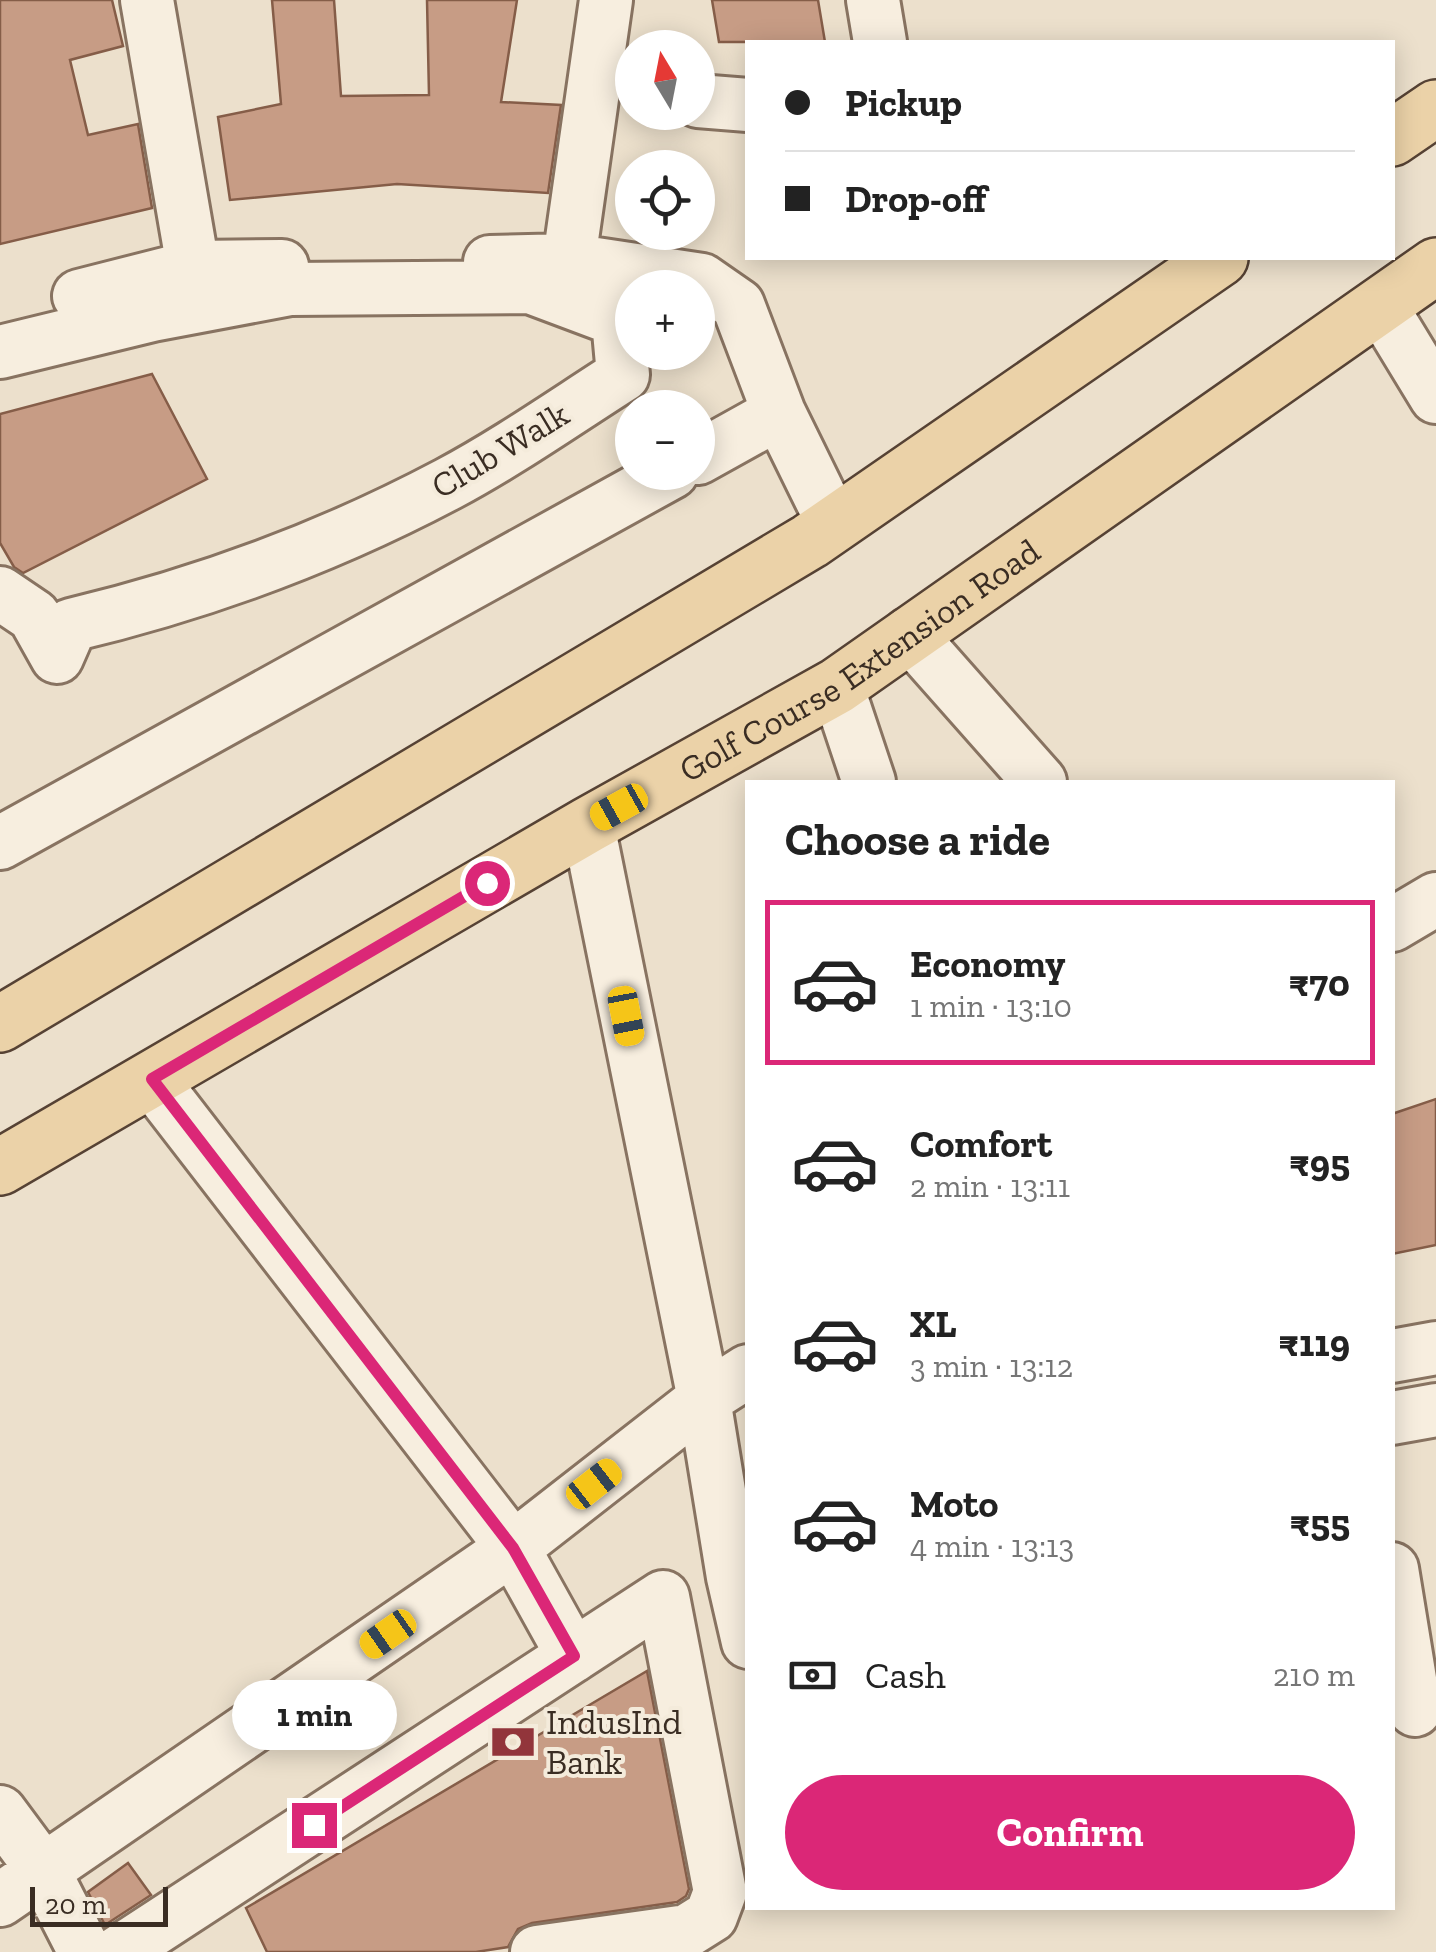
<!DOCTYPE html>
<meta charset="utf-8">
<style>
body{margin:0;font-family:"Zilla Slab",serif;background:#f6f6f6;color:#222;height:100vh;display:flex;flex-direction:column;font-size:38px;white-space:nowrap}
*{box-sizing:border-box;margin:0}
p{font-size:32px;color:#767676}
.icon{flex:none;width:55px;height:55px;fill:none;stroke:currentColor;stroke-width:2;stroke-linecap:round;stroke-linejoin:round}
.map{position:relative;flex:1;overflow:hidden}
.panel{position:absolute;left:745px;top:780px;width:650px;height:1130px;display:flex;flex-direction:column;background:#fff;border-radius:0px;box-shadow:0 5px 25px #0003}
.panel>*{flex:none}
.banner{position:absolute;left:745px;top:40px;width:650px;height:220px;border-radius:0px;box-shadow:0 5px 25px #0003;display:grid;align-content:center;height:220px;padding:0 40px;background:#fff}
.needle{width:65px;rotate:350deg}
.tools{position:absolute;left:615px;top:30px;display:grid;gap:20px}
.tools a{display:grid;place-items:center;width:100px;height:100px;border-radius:50%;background:#fff;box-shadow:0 5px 25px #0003;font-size:50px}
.scale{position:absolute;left:30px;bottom:25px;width:138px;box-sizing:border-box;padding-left:10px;border:5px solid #3a2d23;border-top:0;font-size:28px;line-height:35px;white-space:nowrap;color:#3a2d23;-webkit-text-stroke:8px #f4ebdb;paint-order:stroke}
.end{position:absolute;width:45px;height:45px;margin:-22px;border:12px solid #db2777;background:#fff;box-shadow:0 0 0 5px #fff}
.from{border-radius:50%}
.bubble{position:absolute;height:70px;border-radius:35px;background:#fff;box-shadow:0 5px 25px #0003;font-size:32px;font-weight:800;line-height:70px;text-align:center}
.car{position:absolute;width:30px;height:60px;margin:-30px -15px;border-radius:12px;box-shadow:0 0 8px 2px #0007;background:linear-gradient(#f5c518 24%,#345 0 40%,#f5c518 0 76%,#345 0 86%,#f5c518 0)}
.banner b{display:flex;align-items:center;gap:35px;height:95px;font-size:38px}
.banner b+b{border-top:2px solid #e0e0e0}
.banner i{width:25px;height:25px;background:#222}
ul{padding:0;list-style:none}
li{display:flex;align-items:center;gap:30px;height:165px;margin:0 20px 15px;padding:0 20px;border:5px solid transparent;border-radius:0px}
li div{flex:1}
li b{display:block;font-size:38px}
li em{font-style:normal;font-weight:800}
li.on{border-color:#db2777}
li>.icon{width:90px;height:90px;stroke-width:1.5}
h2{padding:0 40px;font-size:45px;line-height:120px}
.pay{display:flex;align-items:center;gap:25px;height:110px;padding:0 40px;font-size:38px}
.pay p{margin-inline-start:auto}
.primary-button{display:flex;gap:20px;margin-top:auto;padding:20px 40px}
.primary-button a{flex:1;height:115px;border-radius:60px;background:#db2777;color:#fff;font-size:40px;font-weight:800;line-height:115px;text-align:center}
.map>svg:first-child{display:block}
</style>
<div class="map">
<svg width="1436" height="1952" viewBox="0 0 1436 1952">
<rect width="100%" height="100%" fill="#ece0cc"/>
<!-- building -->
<path fill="#c79c85" stroke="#855d48" stroke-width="2.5" d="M 0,0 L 112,0 L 123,46 L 70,60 L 88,135 L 138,124 L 152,208 L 0,244 Z
M 272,0 L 334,0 L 341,96 L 429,95 L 427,0 L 517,0 L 501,102 L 561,105 L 548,193 L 397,184 L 230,200 L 218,117 L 281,104 Z
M 712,0 L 818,0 L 825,42 L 719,42 Z
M 152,374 L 207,479 L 23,573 L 14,567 L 0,543 L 0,414 Z
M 1436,1099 L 1436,1245 L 1392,1254 L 1392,1114 Z
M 647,1671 L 689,1889 L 686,1896 L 677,1902 L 532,1923 L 518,1929 L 508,1947 L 476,1952 L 267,1952 L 246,1908 Z
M 128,1863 L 151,1895 L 105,1925 L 88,1892 Z"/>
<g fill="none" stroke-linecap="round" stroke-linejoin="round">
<!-- minor casing -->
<g stroke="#887361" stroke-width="58">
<path id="minor" d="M 147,0 L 193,267
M 873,0 L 880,42
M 698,101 L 748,105
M 569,260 L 606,0
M 490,262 L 569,260 L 702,280 L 738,305 L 779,413 L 834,525
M 79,296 L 193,267 L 282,266
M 1380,305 L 1436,397
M 0,352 L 152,315 L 290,289 L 530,287 L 618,320 L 623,375 C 565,412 508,452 448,484 C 329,547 202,594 71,625 L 57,657 L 34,616 L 0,593
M 698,458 L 779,413
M 909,634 L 1040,782
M 837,686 L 869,782
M 588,825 L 704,1399 L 733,1577 L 748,1642
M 0,843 L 672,472
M 1392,925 L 1436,899
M 151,1079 L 513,1548 L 573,1656
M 1392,1356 L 1436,1348
M 1392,1418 L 1436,1410
M 1392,1569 L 1415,1710
M 0,1812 L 43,1870 L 85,1952
M 0,1900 L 513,1548 L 704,1399 L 748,1371
M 119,1952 L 663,1597 L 720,1892 L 711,1916 L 687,1931 L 537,1952"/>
</g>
<!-- major casing -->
<g stroke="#564234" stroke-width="60">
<g id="major">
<path d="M 1392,138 L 1436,108"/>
<path d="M 0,1024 L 810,541 L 1220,258"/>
<path id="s1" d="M 0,1167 L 588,825 L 837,686 L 1436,266"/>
</g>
</g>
<!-- minor -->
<use href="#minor" stroke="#f7eedf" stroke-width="52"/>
<!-- major -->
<use href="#major" stroke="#ebd2a8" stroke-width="55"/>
</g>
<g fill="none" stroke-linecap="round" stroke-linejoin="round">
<!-- route -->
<path stroke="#db2777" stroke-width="12" d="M 314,1825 L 574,1656 L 513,1548 L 152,1079 L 487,883"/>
</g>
<!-- icons -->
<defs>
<g id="bank-bare" transform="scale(3.45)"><path d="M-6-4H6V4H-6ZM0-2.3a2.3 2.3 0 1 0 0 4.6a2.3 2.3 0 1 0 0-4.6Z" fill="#92353b" stroke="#f4ebdb" stroke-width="2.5" paint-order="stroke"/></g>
</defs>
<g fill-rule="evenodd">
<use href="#bank-bare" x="513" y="1742"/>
</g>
<g text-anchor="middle" stroke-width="8" stroke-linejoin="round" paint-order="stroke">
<!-- street labels -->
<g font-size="35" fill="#3a2d23" stroke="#f4ebdb">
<text transform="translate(500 450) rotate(-31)" y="12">Club Walk</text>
<text dy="12" stroke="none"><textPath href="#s1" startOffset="998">Golf Course Extension Road</textPath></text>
</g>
<!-- poi labels -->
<g font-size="35" fill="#3a2d23" stroke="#f4ebdb" text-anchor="start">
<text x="546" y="1734">IndusInd<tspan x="546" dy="40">Bank</tspan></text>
</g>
</g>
</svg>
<div class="tools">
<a><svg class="needle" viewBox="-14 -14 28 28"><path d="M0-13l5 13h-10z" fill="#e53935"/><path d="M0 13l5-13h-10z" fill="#767676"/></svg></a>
<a><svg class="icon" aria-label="locate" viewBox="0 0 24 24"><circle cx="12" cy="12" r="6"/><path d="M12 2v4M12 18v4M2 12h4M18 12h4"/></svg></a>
<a>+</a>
<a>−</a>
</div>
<div class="scale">20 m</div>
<i class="end from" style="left:487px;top:883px"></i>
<i class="end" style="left:314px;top:1825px"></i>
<div class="bubble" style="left:232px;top:1680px;width:165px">1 min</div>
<i class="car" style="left:619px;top:807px;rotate:241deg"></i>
<i class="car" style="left:626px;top:1016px;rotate:169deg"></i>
<i class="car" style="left:594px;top:1484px;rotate:52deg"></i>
<i class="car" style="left:388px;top:1634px;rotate:235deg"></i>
<div class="banner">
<b><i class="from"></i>Pickup</b>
<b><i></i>Drop-off</b>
</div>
<section class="panel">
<h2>Choose a ride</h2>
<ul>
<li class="on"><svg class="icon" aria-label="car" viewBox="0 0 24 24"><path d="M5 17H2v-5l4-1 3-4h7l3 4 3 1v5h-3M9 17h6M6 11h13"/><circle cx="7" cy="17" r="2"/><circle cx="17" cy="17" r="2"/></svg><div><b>Economy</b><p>1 min · 13:10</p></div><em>₹70</em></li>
<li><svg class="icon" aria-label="car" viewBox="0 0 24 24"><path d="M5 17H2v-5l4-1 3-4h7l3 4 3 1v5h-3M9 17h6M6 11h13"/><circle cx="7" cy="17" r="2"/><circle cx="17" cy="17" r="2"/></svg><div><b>Comfort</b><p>2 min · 13:11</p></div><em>₹95</em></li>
<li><svg class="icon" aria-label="car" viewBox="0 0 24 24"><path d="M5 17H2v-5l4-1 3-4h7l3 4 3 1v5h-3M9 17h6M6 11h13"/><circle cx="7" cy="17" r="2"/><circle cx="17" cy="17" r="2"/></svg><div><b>XL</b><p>3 min · 13:12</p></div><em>₹119</em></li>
<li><svg class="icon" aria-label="car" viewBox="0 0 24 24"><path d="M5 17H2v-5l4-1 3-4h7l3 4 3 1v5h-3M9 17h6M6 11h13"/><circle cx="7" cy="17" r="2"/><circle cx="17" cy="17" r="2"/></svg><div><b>Moto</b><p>4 min · 13:13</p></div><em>₹55</em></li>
</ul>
<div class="pay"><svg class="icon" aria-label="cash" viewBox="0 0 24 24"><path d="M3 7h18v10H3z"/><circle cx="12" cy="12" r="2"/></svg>Cash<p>210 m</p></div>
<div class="primary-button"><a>Confirm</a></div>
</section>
</div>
